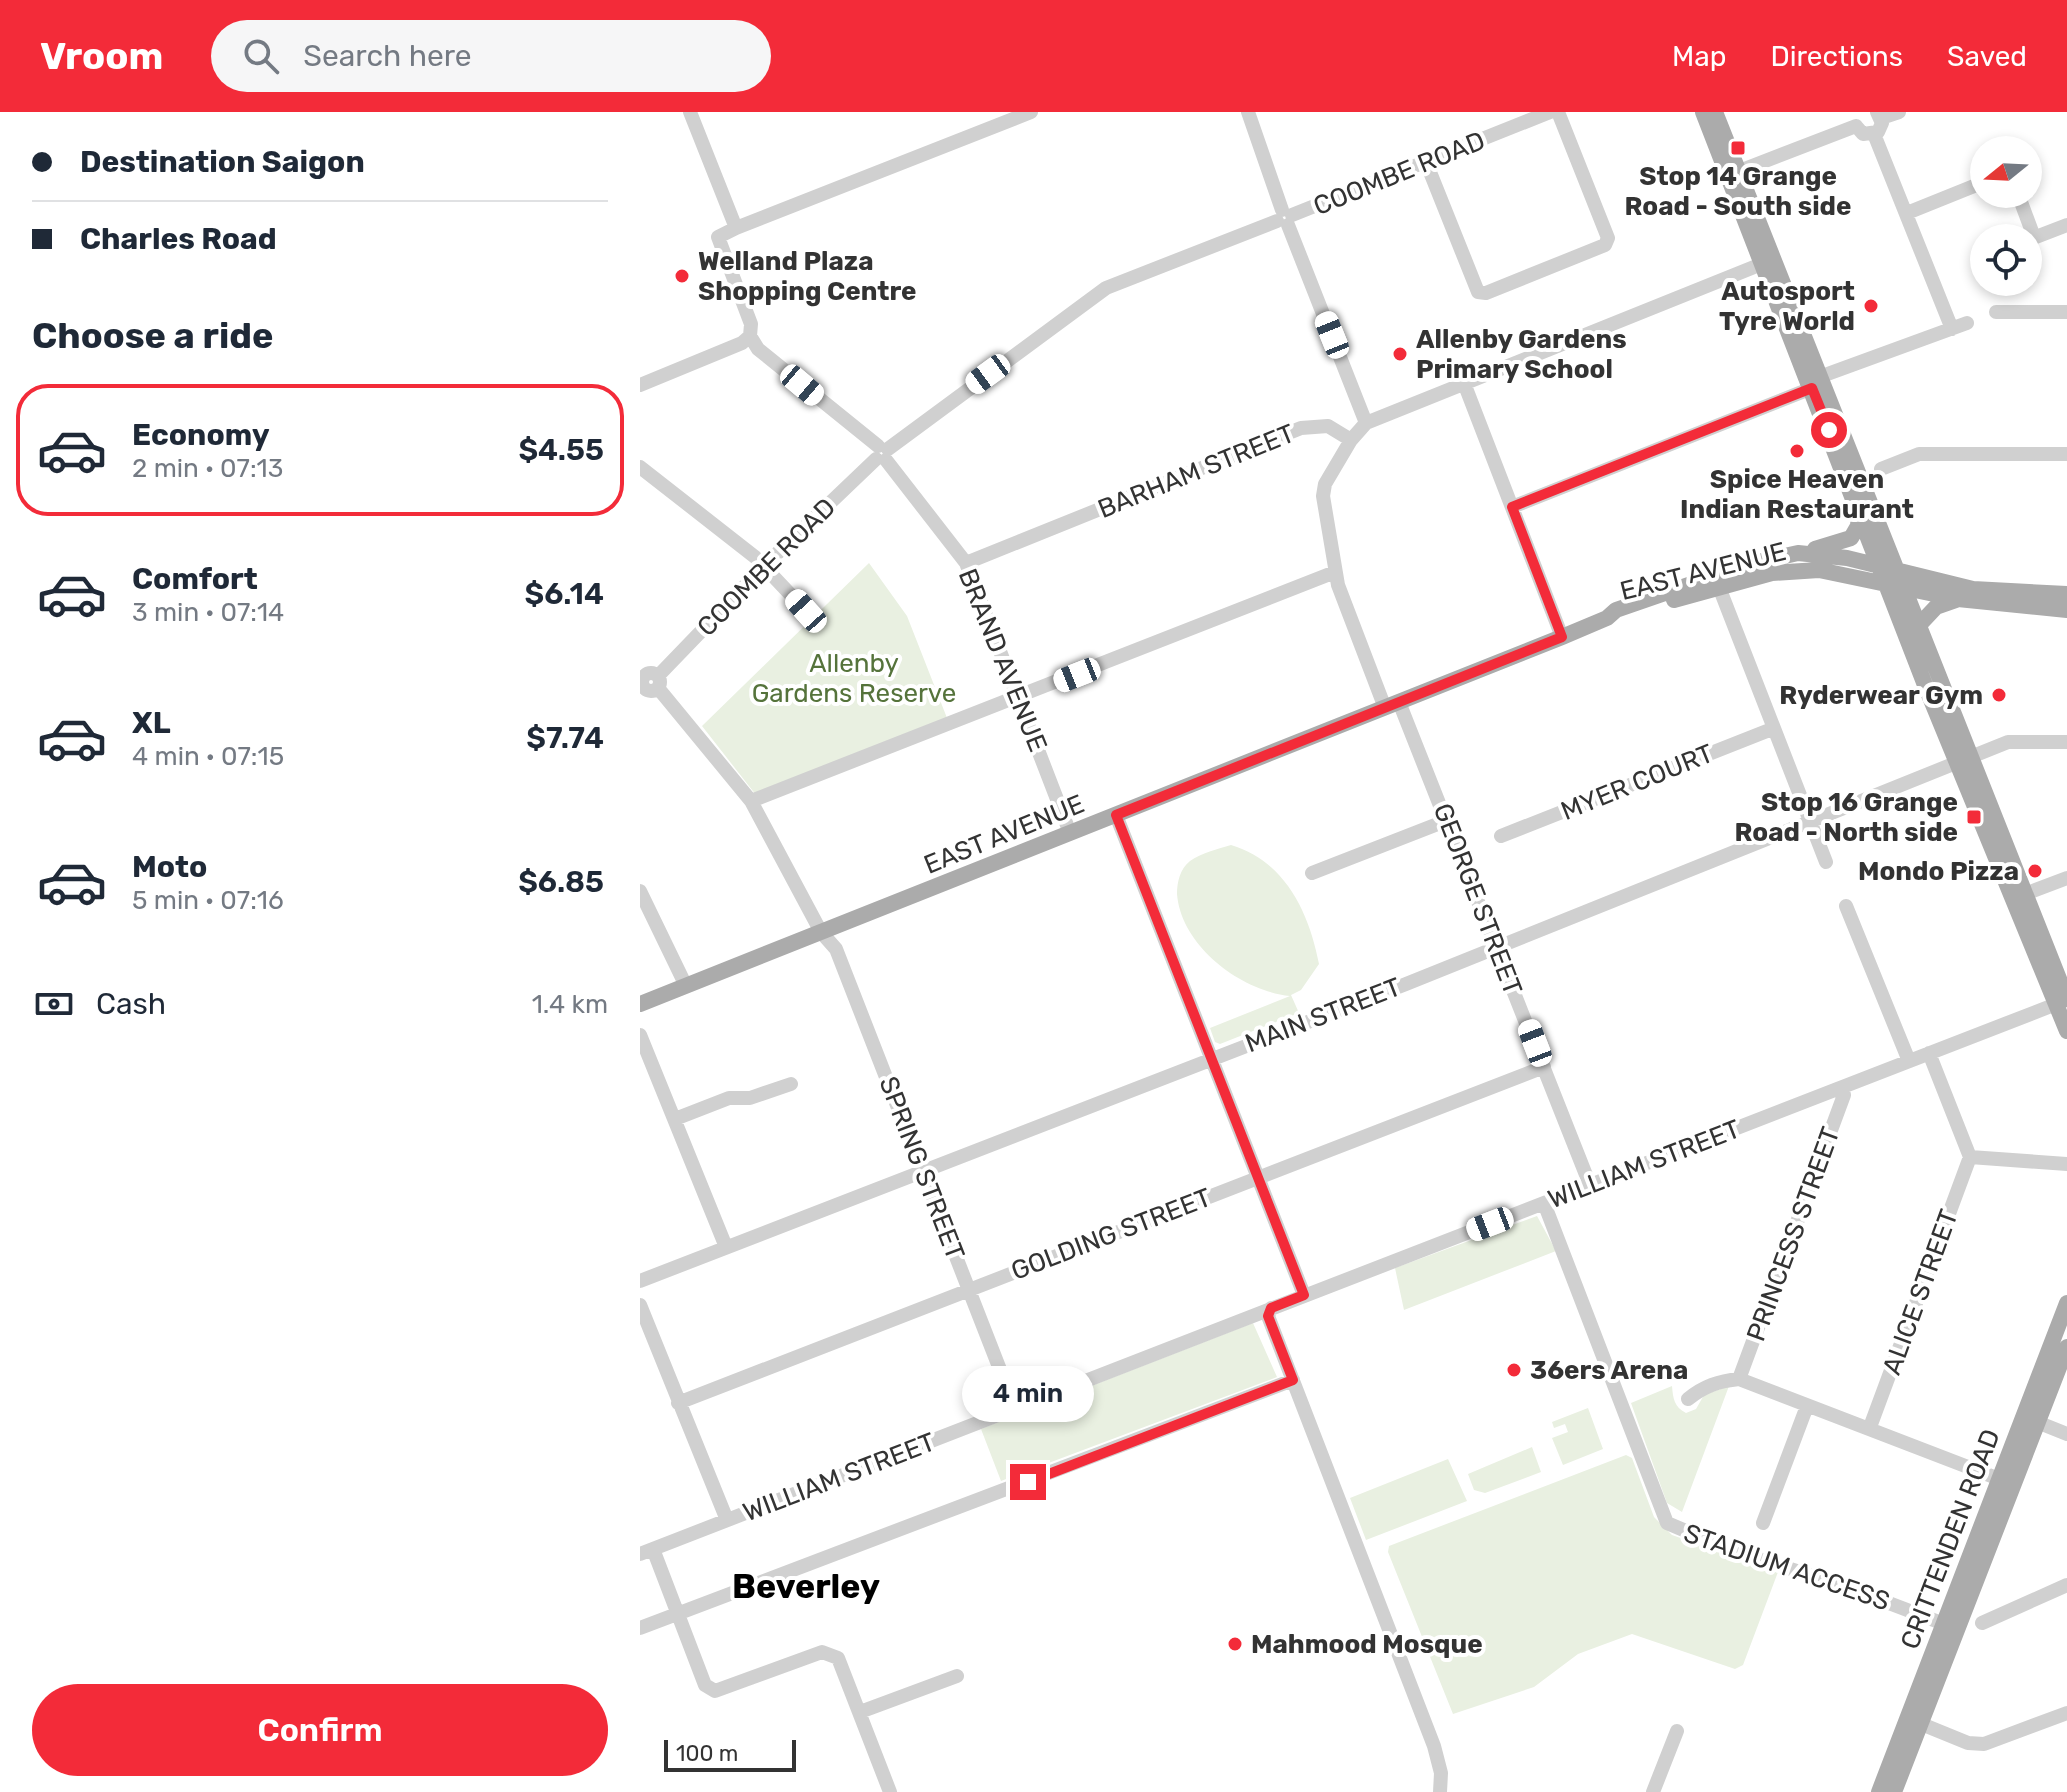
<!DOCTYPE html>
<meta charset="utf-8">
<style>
body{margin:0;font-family:Rubik,sans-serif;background:#f6f6f7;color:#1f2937;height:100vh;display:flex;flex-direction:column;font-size:30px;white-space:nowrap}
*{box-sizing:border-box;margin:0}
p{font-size:26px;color:#747a83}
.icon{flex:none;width:44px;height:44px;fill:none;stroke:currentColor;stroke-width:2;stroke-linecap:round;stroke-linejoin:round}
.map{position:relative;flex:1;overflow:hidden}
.side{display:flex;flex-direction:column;background:#fff;width:640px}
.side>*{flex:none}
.banner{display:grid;align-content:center;height:176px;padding:0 32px;background:#fff}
.needle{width:52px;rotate:252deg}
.buttons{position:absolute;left:1330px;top:24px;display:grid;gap:16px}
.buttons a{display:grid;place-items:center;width:72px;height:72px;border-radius:50%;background:#fff;box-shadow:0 4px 12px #0003;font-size:40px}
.scale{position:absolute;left:24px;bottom:20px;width:132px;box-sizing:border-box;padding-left:8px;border:4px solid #333;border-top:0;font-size:22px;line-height:28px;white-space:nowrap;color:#333;-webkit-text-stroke:6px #fff;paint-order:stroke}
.end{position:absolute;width:36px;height:36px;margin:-18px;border:10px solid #f32b39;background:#fff;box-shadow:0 0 0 4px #fff}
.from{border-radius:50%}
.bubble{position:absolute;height:56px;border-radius:28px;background:#fff;box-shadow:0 4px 12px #0003;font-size:26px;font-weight:600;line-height:56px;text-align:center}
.car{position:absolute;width:24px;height:48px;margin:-24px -12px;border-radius:10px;box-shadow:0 0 6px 2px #0007;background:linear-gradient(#fff 24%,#345 0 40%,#fff 0 76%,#345 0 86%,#fff 0)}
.banner b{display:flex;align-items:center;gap:28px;height:76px;font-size:30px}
.banner b+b{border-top:2px solid #e0e1e3}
.banner i{width:20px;height:20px;background:#1f2937}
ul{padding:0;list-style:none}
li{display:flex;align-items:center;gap:24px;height:132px;margin:0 16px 12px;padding:0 16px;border:4px solid transparent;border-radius:32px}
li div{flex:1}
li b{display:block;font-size:30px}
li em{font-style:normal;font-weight:600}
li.current{border-color:#f32b39}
li>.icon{width:72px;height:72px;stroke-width:1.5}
h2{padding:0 32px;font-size:36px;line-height:96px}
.pay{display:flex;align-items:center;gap:20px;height:88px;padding:0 32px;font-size:30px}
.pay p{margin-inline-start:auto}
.button{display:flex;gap:16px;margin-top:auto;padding:16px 32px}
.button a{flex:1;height:92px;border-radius:48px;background:#f32b39;color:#fff;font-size:32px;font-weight:600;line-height:92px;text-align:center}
header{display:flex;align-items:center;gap:48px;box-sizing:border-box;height:112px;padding:0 40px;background:#f32b39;color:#fff}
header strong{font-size:38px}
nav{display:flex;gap:44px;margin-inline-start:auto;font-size:28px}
.search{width:560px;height:72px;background:#f6f6f7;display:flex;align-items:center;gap:20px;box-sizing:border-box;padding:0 28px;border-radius:44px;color:#747a83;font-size:30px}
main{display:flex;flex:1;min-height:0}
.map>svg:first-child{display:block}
</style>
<header>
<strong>Vroom</strong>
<div class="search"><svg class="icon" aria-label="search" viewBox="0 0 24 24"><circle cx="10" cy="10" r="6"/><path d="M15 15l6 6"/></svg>Search here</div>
<nav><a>Map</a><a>Directions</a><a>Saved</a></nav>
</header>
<main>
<section class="side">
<div class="banner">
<b><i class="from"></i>Destination Saigon</b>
<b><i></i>Charles Road</b>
</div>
<h2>Choose a ride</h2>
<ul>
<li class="current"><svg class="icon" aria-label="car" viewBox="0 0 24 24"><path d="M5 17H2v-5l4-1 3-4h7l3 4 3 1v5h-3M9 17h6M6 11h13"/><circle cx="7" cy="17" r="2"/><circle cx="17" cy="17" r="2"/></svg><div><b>Economy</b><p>2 min · 07:13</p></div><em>$4.55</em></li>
<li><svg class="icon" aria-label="car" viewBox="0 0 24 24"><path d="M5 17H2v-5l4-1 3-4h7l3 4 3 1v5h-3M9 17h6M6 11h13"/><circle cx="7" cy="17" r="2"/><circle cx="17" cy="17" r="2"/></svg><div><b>Comfort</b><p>3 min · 07:14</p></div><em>$6.14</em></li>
<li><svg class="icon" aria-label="car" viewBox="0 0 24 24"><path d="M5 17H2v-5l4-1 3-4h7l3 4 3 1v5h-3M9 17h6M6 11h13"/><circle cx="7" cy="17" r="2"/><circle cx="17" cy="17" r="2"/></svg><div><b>XL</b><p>4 min · 07:15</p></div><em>$7.74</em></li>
<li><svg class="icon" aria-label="car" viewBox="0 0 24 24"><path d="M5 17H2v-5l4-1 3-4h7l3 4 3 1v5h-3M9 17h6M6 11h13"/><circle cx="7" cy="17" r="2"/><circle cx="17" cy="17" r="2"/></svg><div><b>Moto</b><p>5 min · 07:16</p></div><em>$6.85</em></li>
</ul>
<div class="pay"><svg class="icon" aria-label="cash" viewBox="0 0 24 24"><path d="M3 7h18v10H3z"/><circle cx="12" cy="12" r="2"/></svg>Cash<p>1.4 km</p></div>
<div class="button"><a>Confirm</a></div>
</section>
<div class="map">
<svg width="1427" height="1680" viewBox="0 0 1427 1680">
<rect width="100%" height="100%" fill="#fff"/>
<!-- green -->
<path fill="#e9f0e1" d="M 229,451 L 267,504 L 307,606 L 116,683 L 62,614 Z
M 591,733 C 645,749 669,800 679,852 L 661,878 L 651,883 L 659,901 L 580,932 L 575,930 L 570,916 L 650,884 C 601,879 541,834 537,782 C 537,770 540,757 550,749 C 561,741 578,737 591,733 Z
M 897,1104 L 916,1139 L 764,1198 L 755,1156 Z
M 613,1211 L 637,1265 L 361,1369 L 341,1317 Z
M 1032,1274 C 1033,1286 1034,1295 1046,1301 L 1056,1297 L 1064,1283 L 1089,1274 L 1042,1400 L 1027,1391 L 991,1291 Z
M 948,1296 L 963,1337 L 923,1353 L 912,1326 L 928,1320 L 925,1312 L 914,1316 L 912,1310 Z
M 892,1335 L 901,1360 L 845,1381 L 834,1378 L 828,1362 Z
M 986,1343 L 992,1346 L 1014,1405 L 1032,1423 L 1138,1460 L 1103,1553 L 1095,1557 L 992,1522 L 938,1542 L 894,1575 L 813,1602 L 748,1440 L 749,1434 Z
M 808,1347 L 827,1389 L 726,1428 L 710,1386 Z"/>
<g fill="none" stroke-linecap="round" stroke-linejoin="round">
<!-- minor -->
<path stroke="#d0d0d0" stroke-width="14" d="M 50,0 L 96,116 L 78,125 L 111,212 L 110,224 L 118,237 L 238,334
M 608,0 L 642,98
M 1241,6 L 1259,0
M 1216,14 L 1223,22 L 1238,20 L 1242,11 L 1237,0
M 1234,22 L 1312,217
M 786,50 L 838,180 L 846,181 L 965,133 L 968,126 L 918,0
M 1089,63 L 1216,14
M 1378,82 L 1394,125
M 1267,101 L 1344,70
M 652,103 L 910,0
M 648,113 L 726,311
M 96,116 L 391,0
M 1388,128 L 1427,113
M 1342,146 L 1344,145
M 1356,200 L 1427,200
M 824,271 L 922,525
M 0,273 L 102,231 L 110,224
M 711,328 L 685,372 L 683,384 L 698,473 L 745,596
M 248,337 L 466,176 L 637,109
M 246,348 L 326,451 L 430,721
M 0,355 L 115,445 L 166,499
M 1241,357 L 1279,342 L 1427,342
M 872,395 L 1172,276 L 1182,264 L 1327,211
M 326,451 L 661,316 L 688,314 L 711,328 L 726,311 L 1129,149
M 1079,475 L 1186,750
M2 570a9 9 0 1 1 18 0a9 9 0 1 1-18 0Z
M 18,564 L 124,454 L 236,347
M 18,576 L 111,689 L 181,820 L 196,837 L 375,1296
M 759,590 L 950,1073
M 111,689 L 695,460
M 476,703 L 664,1183
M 861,724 L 1132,617
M 672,761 L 808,708
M 0,779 L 46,874
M 1385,782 L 1427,766
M 1206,794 L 1269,949
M 0,923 L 86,1135
M 1289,941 L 1330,1045 L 1427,1052
M 35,1007 L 89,986 L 110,986 L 151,972
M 904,1091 L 1027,1411 L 1091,1438 L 1204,1474 L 1312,1515
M 0,1169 L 766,872 L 1368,630 L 1427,630
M 0,1193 L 87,1408
M 631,1196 L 628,1204 L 794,1634 L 801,1661 L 800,1680
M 1099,1267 L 1204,983 L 1202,976
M 1048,1287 C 1064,1274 1079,1269 1099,1267 L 1367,1370
M 38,1291 L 904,955
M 1387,1306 L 1427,1322
M 1230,1315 L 1330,1045
M 1123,1411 L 1167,1294
M 13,1437 L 65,1573 L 75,1579 L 182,1540 L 198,1546 L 250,1680
M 0,1442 L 1424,889
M 1342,1511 L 1427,1473
M 0,1516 L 653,1268
M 220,1600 L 317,1564
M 1274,1609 L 1328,1631 L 1344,1632 L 1427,1601
M 1013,1680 L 1037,1619"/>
<!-- major -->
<path stroke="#ababab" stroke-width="16" d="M 1063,0 L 1285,573 L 1427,919
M 1075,0 L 1427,887
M 1175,437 L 1211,426 L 1218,414 L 1219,402
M 1034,488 L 1132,461 L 1179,458 L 1318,487 L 1427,498
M 1280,512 L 1296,495 L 1316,488
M 0,892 L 922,525 L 967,506 L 976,498 L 1109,452 L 1158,441 L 1207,446 L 1333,477 L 1427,482
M 1239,1680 L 1427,1191
M 1254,1680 L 1427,1235"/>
</g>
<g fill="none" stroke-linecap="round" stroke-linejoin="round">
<!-- route -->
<path stroke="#f32b39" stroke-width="10" d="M 388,1370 L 653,1268 L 628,1204 L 631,1196 L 664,1183 L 476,703 L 922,525 L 872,395 L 1172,276 L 1189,318"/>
</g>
<!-- markers -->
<g fill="#f32b39" stroke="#fff" stroke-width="3">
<rect x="1090" y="28" width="16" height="16" rx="4"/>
<circle cx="42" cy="164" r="8"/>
<circle cx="1231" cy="194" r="8"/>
<circle cx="760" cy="242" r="8"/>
<circle cx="1157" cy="339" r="8"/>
<circle cx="1359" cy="583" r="8"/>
<rect x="1326" y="697" width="16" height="16" rx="4"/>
<circle cx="1395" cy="759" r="8"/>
<circle cx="874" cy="1258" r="8"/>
<circle cx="595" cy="1532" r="8"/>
</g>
<g text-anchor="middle" stroke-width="8" stroke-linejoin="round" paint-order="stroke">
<!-- street labels -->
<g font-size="26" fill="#333" stroke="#fff">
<text transform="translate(759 61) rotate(-22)" y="9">COOMBE ROAD</text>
<text transform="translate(556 359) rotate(-22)" y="9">BARHAM STREET</text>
<text transform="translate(126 455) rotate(-45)" y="9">COOMBE ROAD</text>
<text transform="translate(1063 459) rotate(-14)" y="9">EAST AVENUE</text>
<text transform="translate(363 548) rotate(68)" y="9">BRAND AVENUE</text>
<text transform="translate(997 670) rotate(-22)" y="9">MYER COURT</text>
<text transform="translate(364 722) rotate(-22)" y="9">EAST AVENUE</text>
<text transform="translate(838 787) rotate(69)" y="9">GEORGE STREET</text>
<text transform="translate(683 903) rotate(-21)" y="9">MAIN STREET</text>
<text transform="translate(1004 1052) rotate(-21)" y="9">WILLIAM STREET</text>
<text transform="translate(282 1056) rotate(69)" y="9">SPRING STREET</text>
<text transform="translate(471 1122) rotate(-21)" y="9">GOLDING STREET</text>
<text transform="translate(1153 1122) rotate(-70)" y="9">PRINCESS STREET</text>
<text transform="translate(1280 1180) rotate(-70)" y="9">ALICE STREET</text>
<text transform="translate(199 1365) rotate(-21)" y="9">WILLIAM STREET</text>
<text transform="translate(1310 1427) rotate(-69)" y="9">CRITTENDEN ROAD</text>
<text transform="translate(1147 1455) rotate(19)" y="9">STADIUM ACCESS</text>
</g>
<!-- poi labels -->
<g font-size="26" font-weight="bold" fill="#333" stroke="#fff" text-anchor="start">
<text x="1098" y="73" text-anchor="middle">Stop 14 Grange<tspan x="1098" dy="30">Road - South side</tspan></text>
<text x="58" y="158">Welland Plaza<tspan x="58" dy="30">Shopping Centre</tspan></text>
<text x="1215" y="188" text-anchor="end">Autosport<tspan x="1215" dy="30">Tyre World</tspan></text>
<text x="776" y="236">Allenby Gardens<tspan x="776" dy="30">Primary School</tspan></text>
<text x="1157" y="376" text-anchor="middle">Spice Heaven<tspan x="1157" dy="30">Indian Restaurant</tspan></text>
<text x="1343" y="592" text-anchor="end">Ryderwear Gym</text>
<text x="1318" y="699" text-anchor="end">Stop 16 Grange<tspan x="1318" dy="30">Road - North side</tspan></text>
<text x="1379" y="768" text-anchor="end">Mondo Pizza</text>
<text x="890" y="1267">36ers Arena</text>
<text x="611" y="1541">Mahmood Mosque</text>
</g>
<!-- park labels -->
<g font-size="26" fill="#55733b" stroke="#fff">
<text x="214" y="560">Allenby<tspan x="214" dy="30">Gardens Reserve</tspan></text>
</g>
<!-- district labels -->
<g font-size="34" font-weight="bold" fill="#000" stroke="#fff">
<text x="166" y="1486">Beverley</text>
</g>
</g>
</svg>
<div class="buttons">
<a><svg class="needle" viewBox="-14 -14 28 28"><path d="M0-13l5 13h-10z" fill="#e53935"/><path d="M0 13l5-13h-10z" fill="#747a83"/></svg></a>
<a><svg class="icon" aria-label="locate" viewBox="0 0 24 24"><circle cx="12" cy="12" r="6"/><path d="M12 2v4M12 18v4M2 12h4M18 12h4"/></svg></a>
</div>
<div class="scale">100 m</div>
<i class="end from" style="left:1189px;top:318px"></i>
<i class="end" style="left:388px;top:1370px"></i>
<div class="bubble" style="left:322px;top:1254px;width:132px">4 min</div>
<i class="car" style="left:692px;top:223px;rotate:338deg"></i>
<i class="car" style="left:348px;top:262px;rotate:234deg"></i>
<i class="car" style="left:162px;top:273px;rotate:130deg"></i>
<i class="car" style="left:166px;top:499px;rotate:318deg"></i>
<i class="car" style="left:437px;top:563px;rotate:248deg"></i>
<i class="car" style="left:895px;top:931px;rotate:339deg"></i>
<i class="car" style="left:850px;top:1112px;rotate:249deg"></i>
</div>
</main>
